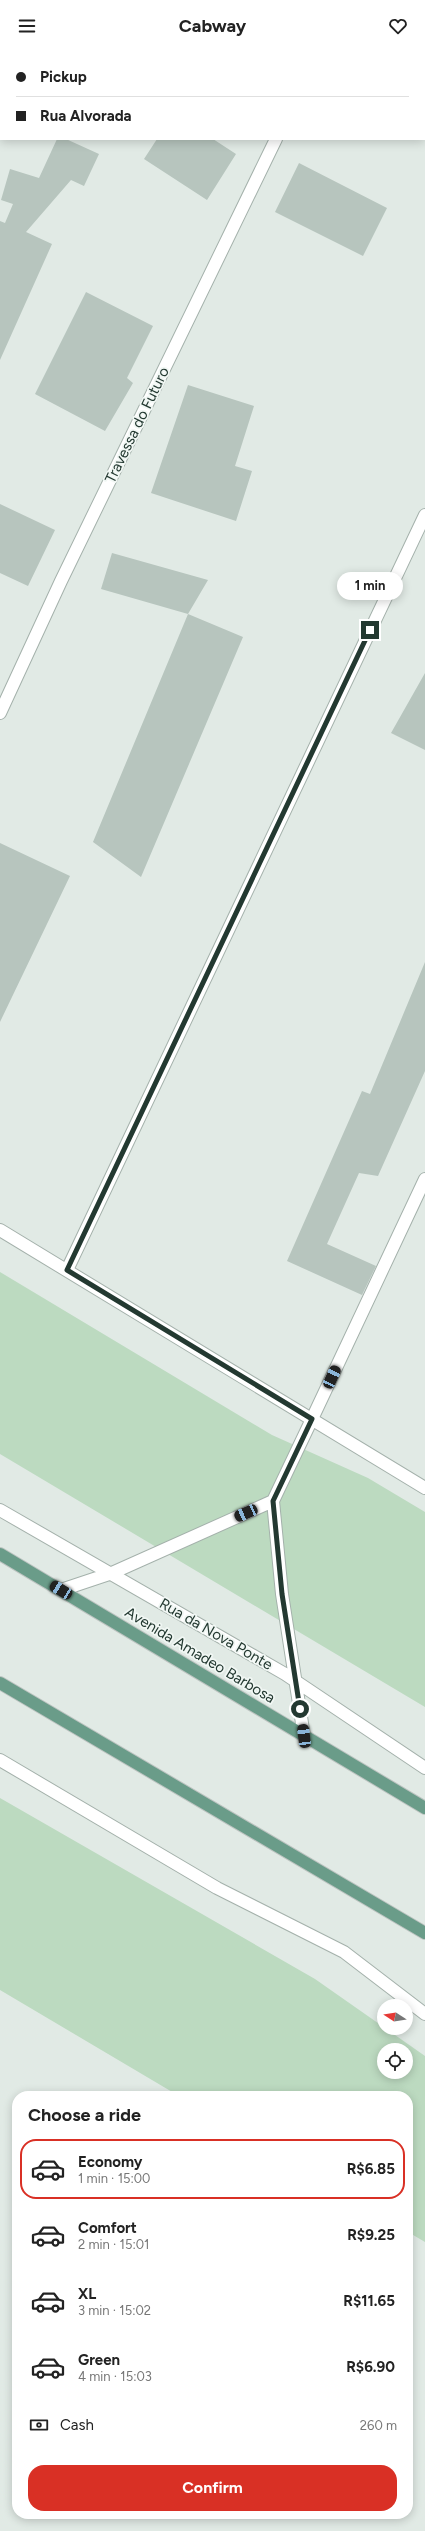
<!DOCTYPE html>
<meta charset="utf-8">
<style>
body{margin:0;font-family:Figtree,sans-serif;background:#f2f2f2;color:#222;height:100vh;display:flex;flex-direction:column;font-size:15px;white-space:nowrap}
*{box-sizing:border-box;margin:0}
p{font-size:13px;color:#767676}
.icon{flex:none;width:22px;height:22px;fill:none;stroke:currentColor;stroke-width:2;stroke-linecap:round;stroke-linejoin:round}
.map{position:relative;flex:1;overflow:hidden}
.sheet{position:absolute;left:12px;top:2039px;width:401px;height:428px;display:flex;flex-direction:column;background:#fff;border-radius:16px;box-shadow:0 2px 10px #0003}
.sheet>*{flex:none}
.guide{position:absolute;left:0px;top:0px;width:425px;height:88px;box-shadow:0 2px 10px #0003;display:grid;align-content:center;height:88px;padding:0 16px;background:#fff}
.needle{width:26px;rotate:282deg}
.fabs{position:absolute;left:377px;top:1947px;display:grid;gap:8px}
.fabs a{display:grid;place-items:center;width:36px;height:36px;border-radius:50%;background:#fff;box-shadow:0 2px 10px #0003;font-size:20px}
.end{position:absolute;width:18px;height:18px;margin:-9px;border:5px solid #233931;background:#fff;box-shadow:0 0 0 2px #fff}
.from{border-radius:50%}
.bubble{position:absolute;height:28px;border-radius:14px;background:#fff;box-shadow:0 2px 10px #0003;font-size:13px;font-weight:700;line-height:28px;text-align:center}
.car{position:absolute;width:12px;height:24px;margin:-12px -6px;border-radius:5px;box-shadow:0 0 3px 1px #0007;background:linear-gradient(#222 24%,#8ab4d8 0 40%,#222 0 76%,#8ab4d8 0 86%,#222 0)}
.guide b{display:flex;align-items:center;gap:14px;height:38px;font-size:15px}
.guide b+b{border-top:1px solid #e0e0e0}
.guide i{width:10px;height:10px;background:#222}
ul{padding:0;list-style:none}
li{display:flex;align-items:center;gap:12px;height:60px;margin:0 8px 6px;padding:0 8px;border:2px solid transparent;border-radius:16px}
li div{flex:1}
li b{display:block;font-size:15px}
li em{font-style:normal;font-weight:700}
li.selected{border-color:#d93025}
li>.icon{width:36px;height:36px;stroke-width:1.5}
h2{padding:0 16px;font-size:18px;line-height:48px}
.pay{display:flex;align-items:center;gap:10px;height:44px;padding:0 16px;font-size:15px}
.pay p{margin-inline-start:auto}
.cta{display:flex;gap:8px;margin-top:auto;padding:8px 16px}
.cta a{flex:1;height:46px;border-radius:16px;background:#d93025;color:#fff;font-size:16px;font-weight:700;line-height:46px;text-align:center}
header{display:flex;justify-content:space-between;align-items:center;height:52px;padding:0 16px;background:#fff;font-size:18px;font-weight:700}
.map>svg:first-child{display:block}
</style>
<header><svg class="icon" aria-label="menu" viewBox="0 0 24 24"><path d="M4 6h16M4 12h16M4 18h16"/></svg>Cabway<svg class="icon" aria-label="heart" viewBox="0 0 24 24"><path d="M12 20l-8-8c-3-5 5-10 8-4 3-6 11-1 8 4z"/></svg></header>
<div class="map">
<svg width="425" height="2479" viewBox="0 0 425 2479">
<rect width="100%" height="100%" fill="#e1eae5"/>
<!-- green -->
<path fill="#bcdac0" fill-rule="evenodd" d="M 0,1220 L 272,1383 L 368,1426 L 425,1460 L 425,1655 L 0,1402 Z
M 0,1746 L 315,1927 L 425,2004 L 425,2190 L 408,2180 L 408,2044 L 179,2044 L 0,1938 ZM 384,1998 L 406,1998 L 406,2020 L 384,2020 Z"/>
<!-- building -->
<path fill="#b7c5be" d="M 57,87 L 66,87 L 99,102 L 84,134 L 71,128 L 26,180 L 52,192 L 0,308 L 0,169 L 5,171 L 13,152 L 1,148 L 10,117 L 39,126 Z
M 157,87 L 213,87 L 236,102 L 207,148 L 144,107 Z
M 299,111 L 387,156 L 363,204 L 275,160 Z
M 86,240 L 153,274 L 127,326 L 133,331 L 105,379 L 35,342 Z
M 188,333 L 254,354 L 235,414 L 252,419 L 236,469 L 151,441 Z
M 0,452 L 55,478 L 28,534 L 0,521 Z
M 112,501 L 208,528 L 188,562 L 101,537 Z
M 188,562 L 243,585 L 141,825 L 93,790 Z
M 425,621 L 425,698 L 391,681 Z
M 0,791 L 70,824 L 0,970 Z
M 425,910 L 425,1019 L 378,1124 L 359,1121 L 327,1192 L 376,1214 L 362,1243 L 287,1209 L 362,1039 L 370,1042 Z"/>
<g fill="none" stroke-linecap="round" stroke-linejoin="round">
<!-- lane casing -->
<g stroke="#a4b1ab" stroke-width="14">
<path id="lane" d="M 312,1367 L 425,1127"/>
</g>
<!-- street casing -->
<g stroke="#a4b1ab" stroke-width="14">
<path id="street" d="M 370,0 L 372,1
M 318,1 L 319,0
M 424,33 L 425,33
M 0,661 L 61,529 L 276,87
M 0,1178 L 425,1436
M 67,1218 L 425,463
M 0,1458 L 285,1622 L 425,1716
M 61,1538 L 112,1521 L 273,1449
M 304,1684 L 282,1542 L 273,1449 L 312,1367
M 0,1708 L 217,1836 L 344,1900 L 425,1962"/>
</g>
<!-- primary casing -->
<g stroke="#bdc4c1" stroke-width="14">
<path id="primary" d="M 0,1502 L 425,1756
M 0,1631 L 425,1881"/>
</g>
<!-- lane -->
<use href="#lane" stroke="#fff" stroke-width="12"/>
<!-- street -->
<use href="#street" stroke="#fff" stroke-width="12"/>
<!-- primary -->
<use href="#primary" stroke="#6a9c89" stroke-width="12"/>
</g>
<g fill="none" stroke-linecap="round" stroke-linejoin="round">
<!-- route -->
<path stroke="#233931" stroke-width="5" d="M 300,1657 L 282,1542 L 273,1449 L 312,1367 L 67,1218 L 370,578"/>
</g>
<g text-anchor="middle" stroke-width="3.5" stroke-linejoin="round" paint-order="stroke">
<!-- street labels -->
<g font-size="15" fill="#233931" stroke="#f1f7f4">
<text transform="translate(137 373) rotate(-64)" y="5">Travessa do Futuro</text>
<text transform="translate(216 1582) rotate(30)" y="5">Rua da Nova Ponte</text>
<text transform="translate(200 1603) rotate(31)" y="5">Avenida Amadeo Barbosa</text>
</g>
</g>
</svg>
<div class="fabs">
<a><svg class="needle" viewBox="-14 -14 28 28"><path d="M0-13l5 13h-10z" fill="#e53935"/><path d="M0 13l5-13h-10z" fill="#767676"/></svg></a>
<a><svg class="icon" aria-label="locate" viewBox="0 0 24 24"><circle cx="12" cy="12" r="6"/><path d="M12 2v4M12 18v4M2 12h4M18 12h4"/></svg></a>
</div>
<i class="end from" style="left:300px;top:1657px"></i>
<i class="end" style="left:370px;top:578px"></i>
<div class="bubble" style="left:337px;top:520px;width:66px">1 min</div>
<i class="car" style="left:332px;top:1325px;rotate:25deg"></i>
<i class="car" style="left:246px;top:1461px;rotate:246deg"></i>
<i class="car" style="left:61px;top:1538px;rotate:301deg"></i>
<i class="car" style="left:304px;top:1684px;rotate:353deg"></i>
<div class="guide">
<b><i class="from"></i>Pickup</b>
<b><i></i>Rua Alvorada</b>
</div>
<section class="sheet">
<h2>Choose a ride</h2>
<ul>
<li class="selected"><svg class="icon" aria-label="car" viewBox="0 0 24 24"><path d="M5 17H2v-5l4-1 3-4h7l3 4 3 1v5h-3M9 17h6M6 11h13"/><circle cx="7" cy="17" r="2"/><circle cx="17" cy="17" r="2"/></svg><div><b>Economy</b><p>1 min · 15:00</p></div><em>R$6.85</em></li>
<li><svg class="icon" aria-label="car" viewBox="0 0 24 24"><path d="M5 17H2v-5l4-1 3-4h7l3 4 3 1v5h-3M9 17h6M6 11h13"/><circle cx="7" cy="17" r="2"/><circle cx="17" cy="17" r="2"/></svg><div><b>Comfort</b><p>2 min · 15:01</p></div><em>R$9.25</em></li>
<li><svg class="icon" aria-label="car" viewBox="0 0 24 24"><path d="M5 17H2v-5l4-1 3-4h7l3 4 3 1v5h-3M9 17h6M6 11h13"/><circle cx="7" cy="17" r="2"/><circle cx="17" cy="17" r="2"/></svg><div><b>XL</b><p>3 min · 15:02</p></div><em>R$11.65</em></li>
<li><svg class="icon" aria-label="car" viewBox="0 0 24 24"><path d="M5 17H2v-5l4-1 3-4h7l3 4 3 1v5h-3M9 17h6M6 11h13"/><circle cx="7" cy="17" r="2"/><circle cx="17" cy="17" r="2"/></svg><div><b>Green</b><p>4 min · 15:03</p></div><em>R$6.90</em></li>
</ul>
<div class="pay"><svg class="icon" aria-label="cash" viewBox="0 0 24 24"><path d="M3 7h18v10H3z"/><circle cx="12" cy="12" r="2"/></svg>Cash<p>260 m</p></div>
<div class="cta"><a>Confirm</a></div>
</section>
</div>
